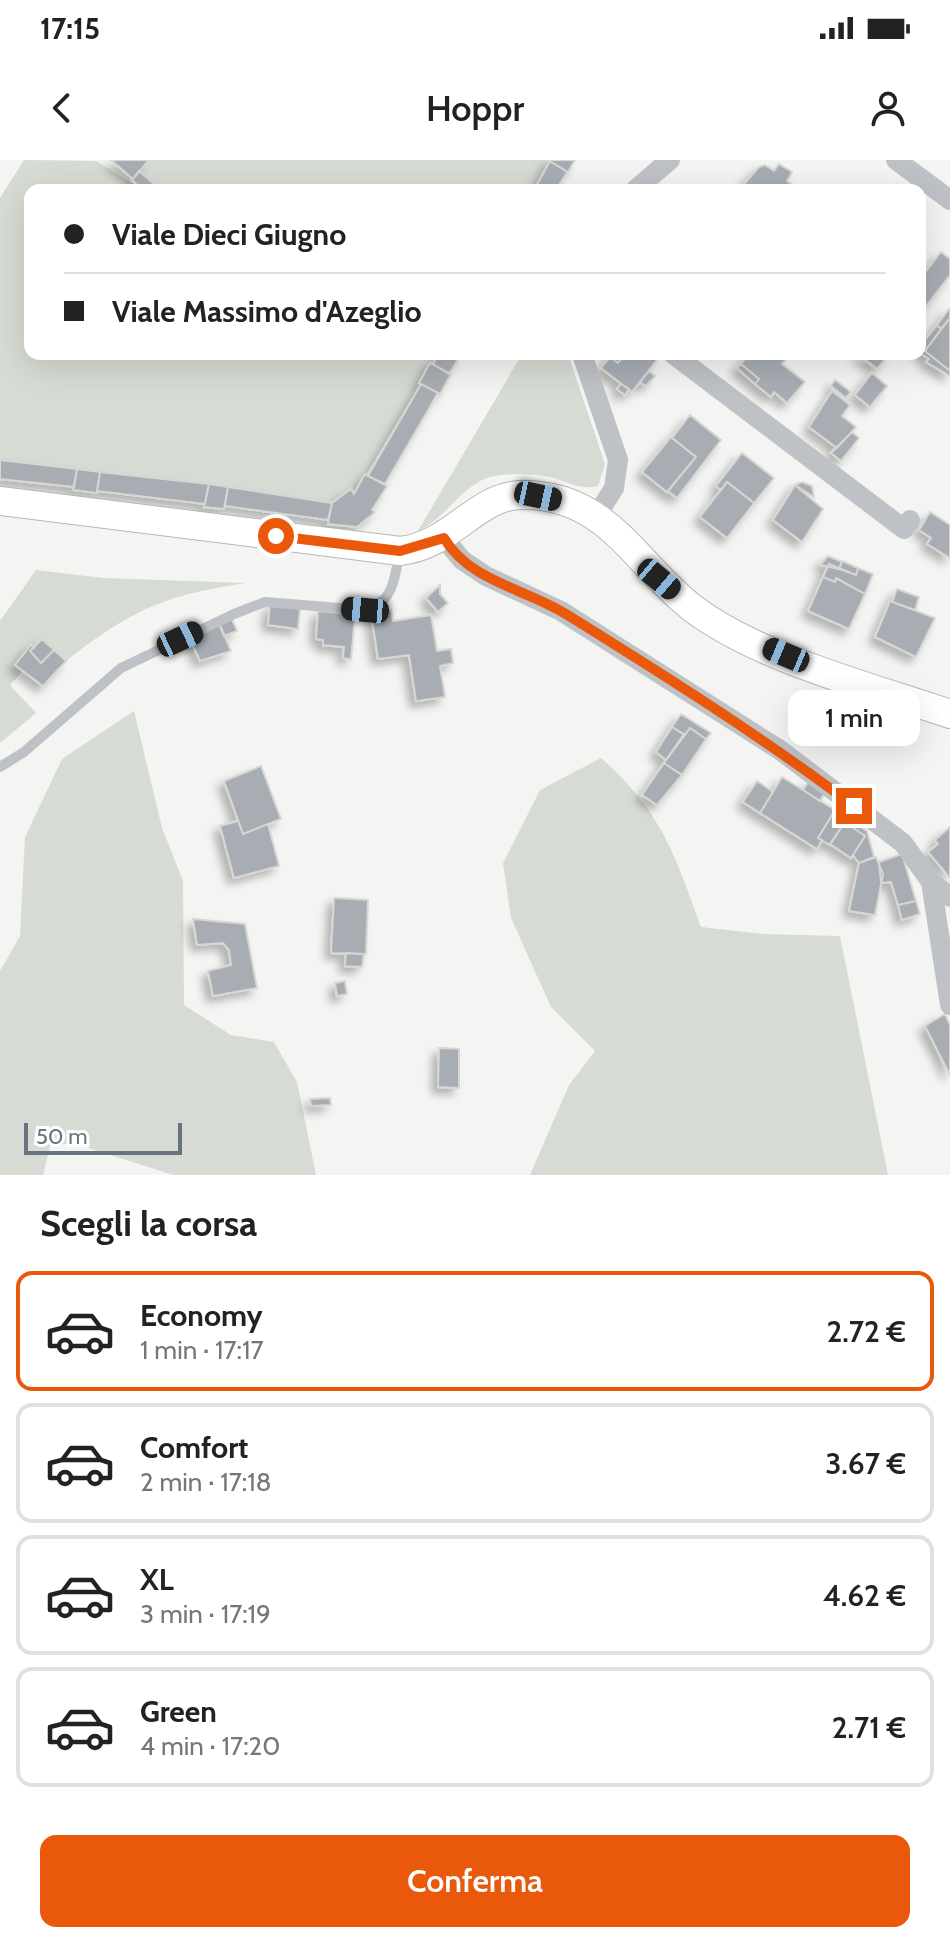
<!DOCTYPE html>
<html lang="it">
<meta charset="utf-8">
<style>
body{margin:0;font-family:Cabin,sans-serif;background:#f2f2f2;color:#222;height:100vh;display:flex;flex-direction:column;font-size:30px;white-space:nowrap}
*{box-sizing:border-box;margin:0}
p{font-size:26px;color:#767676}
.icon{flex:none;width:44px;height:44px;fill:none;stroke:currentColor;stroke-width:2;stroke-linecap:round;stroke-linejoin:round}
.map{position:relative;height:1015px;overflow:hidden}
.sheet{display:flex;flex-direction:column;background:#fff;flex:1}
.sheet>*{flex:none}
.hud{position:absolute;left:24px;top:24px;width:902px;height:176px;border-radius:16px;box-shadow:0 8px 32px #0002;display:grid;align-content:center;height:176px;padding:0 40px;background:#fff}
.scale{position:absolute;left:24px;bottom:20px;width:158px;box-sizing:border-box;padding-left:8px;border:4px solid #67737f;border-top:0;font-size:22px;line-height:28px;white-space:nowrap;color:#67737f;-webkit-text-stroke:6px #fff;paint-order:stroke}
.end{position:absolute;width:36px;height:36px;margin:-18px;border:10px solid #ea580c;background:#fff;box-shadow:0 0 0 4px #fff}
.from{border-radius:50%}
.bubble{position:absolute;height:56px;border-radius:16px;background:#fff;box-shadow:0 8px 32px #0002;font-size:26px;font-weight:600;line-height:56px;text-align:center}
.car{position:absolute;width:24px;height:48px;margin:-24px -12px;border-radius:10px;box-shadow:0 0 6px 2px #0007;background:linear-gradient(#222 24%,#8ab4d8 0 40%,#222 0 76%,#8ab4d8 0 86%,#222 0)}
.hud b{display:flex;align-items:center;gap:28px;height:76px;font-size:30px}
.hud b+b{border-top:2px solid #e0e0e0}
.hud i{width:20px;height:20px;background:#222}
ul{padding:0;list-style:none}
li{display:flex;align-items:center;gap:24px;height:120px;margin:0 16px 12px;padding:0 24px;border:4px solid #e0e0e0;border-radius:16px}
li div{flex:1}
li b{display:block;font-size:30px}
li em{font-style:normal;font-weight:600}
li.current{border-color:#ea580c}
li>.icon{width:72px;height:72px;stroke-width:1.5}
h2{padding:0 40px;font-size:36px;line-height:96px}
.action{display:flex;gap:16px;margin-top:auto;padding:16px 40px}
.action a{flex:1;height:92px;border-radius:16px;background:#ea580c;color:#fff;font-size:32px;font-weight:600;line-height:92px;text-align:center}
.status{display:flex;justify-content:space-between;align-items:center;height:56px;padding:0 40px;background:#fff;direction:ltr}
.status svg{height:22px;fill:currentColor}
header{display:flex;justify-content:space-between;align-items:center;height:104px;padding:0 40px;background:#fff;font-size:36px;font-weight:600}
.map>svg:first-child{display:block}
</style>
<div class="status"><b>17:15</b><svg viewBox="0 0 49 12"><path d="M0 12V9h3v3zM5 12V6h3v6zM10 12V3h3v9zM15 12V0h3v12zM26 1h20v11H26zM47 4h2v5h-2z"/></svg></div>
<header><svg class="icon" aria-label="back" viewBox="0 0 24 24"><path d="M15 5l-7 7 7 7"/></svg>Hoppr<svg class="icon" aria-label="person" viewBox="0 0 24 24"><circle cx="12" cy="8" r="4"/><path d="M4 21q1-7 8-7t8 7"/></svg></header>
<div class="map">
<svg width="950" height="1015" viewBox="0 0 950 1015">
<defs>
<filter id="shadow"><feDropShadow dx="-6" dy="6" stdDeviation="4" flood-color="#0004"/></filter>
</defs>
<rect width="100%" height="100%" fill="#f4f5f2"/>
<!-- green -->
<path fill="#d6dbd3" d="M 24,0 L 96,1 L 143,30 L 30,30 L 30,194 L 439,194 L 354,334 L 351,330 L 332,343 L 209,324 L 0,300 L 0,38 Z
M 149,0 L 548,0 L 550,1 L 534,30 L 161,30 L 139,11 Z
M 522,194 L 568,194 L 605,304 L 598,326 C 582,331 566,321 550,317 C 531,314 506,312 487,318 C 460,328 445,359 418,371 Z
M 36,410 L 104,418 L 246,423 C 165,435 131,450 66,501 L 43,479 L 34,488 L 31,485 L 15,505 L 22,512 L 10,525 L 36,553 L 0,583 L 0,461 Z
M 134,551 L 162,668 L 183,721 L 184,845 L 231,875 L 274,882 L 297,922 L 316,1015 L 173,1015 L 73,983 L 50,986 L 43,1015 L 0,1015 L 0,811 L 20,776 L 25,677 L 62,599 Z
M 601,598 C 661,651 675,694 701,767 L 763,774 L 840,776 L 888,1015 L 530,1015 L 569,925 L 595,891 L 551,847 L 511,758 L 503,703 L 540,630 Z"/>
<!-- building -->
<path fill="#a7adb3" stroke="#d6d6d4" stroke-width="2" filter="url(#shadow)" d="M 111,0 L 149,0 L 133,19 Z
M 548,0 L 575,0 L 568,12 Z
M 550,1 L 567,12 L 556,30 L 534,30 Z
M 779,4 L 792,12 L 787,21 L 794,26 L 791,30 L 781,26 L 778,30 L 739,30 L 759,7 L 765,5 L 774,11 Z
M 139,11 L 161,30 L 143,30 L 132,20 Z
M 941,92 L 950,99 L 950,115 L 920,154 L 920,119 Z
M 950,148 L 950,158 L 941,169 L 937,165 Z
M 950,158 L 950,211 L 925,191 Z
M 937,165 L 941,169 L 925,191 L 950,211 L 950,216 L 926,202 L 929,199 L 920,193 L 920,186 Z
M 439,194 L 461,194 L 449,214 L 433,204 Z
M 612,194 L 618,194 L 623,197 L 618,203 L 610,197 Z
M 618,194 L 655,194 L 659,197 L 632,232 L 601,208 L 610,197 L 618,203 L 623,197 Z
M 749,194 L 783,194 L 787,198 L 782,204 L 805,222 L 787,243 L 774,232 L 771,237 L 755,224 L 759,219 L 741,204 Z
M 858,194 L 889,194 L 877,209 Z
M 430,203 L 451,214 L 440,234 L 419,223 Z
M 741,204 L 759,219 L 755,224 L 737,208 Z
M 649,211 L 655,216 L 646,226 L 640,222 Z
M 872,213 L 887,226 L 870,247 L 855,235 Z
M 835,220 L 851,232 L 846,238 L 831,226 Z
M 421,224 L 438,233 L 385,324 L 368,316 Z
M 621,224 L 629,229 L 625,235 L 617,229 Z
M 832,231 L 850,245 L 842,256 L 856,267 L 837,288 L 809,267 Z
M 690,255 L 721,280 L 677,338 L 668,331 L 696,297 L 672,278 Z
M 852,272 L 859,278 L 841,301 L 831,293 Z
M 671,277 L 696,297 L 667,332 L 642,312 Z
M 742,293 L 774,318 L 754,343 L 727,322 L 721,330 L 716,326 Z
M 0,300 L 77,309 L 74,327 L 0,319 Z
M 77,309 L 100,312 L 97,333 L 73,330 Z
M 100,312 L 209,324 L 205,344 L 97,331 Z
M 365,314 L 387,326 L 372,350 L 375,352 L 357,367 L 328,364 L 332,343 L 351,329 L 354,334 Z
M 727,322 L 754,343 L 727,378 L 700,357 Z
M 802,322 L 812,326 L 814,337 L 795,325 Z
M 209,324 L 228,327 L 224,349 L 204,347 Z
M 795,325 L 823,349 L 802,382 L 773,360 Z
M 228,327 L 332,343 L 328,360 L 225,346 Z
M 930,352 L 950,365 L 950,398 L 927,384 L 931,378 L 919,370 Z
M 828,396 L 842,402 L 839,409 L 820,405 Z
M 842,401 L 858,408 L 856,415 L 839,409 Z
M 829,404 L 856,415 L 858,408 L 873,414 L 865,434 L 836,418 L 835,422 L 823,417 Z
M 823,417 L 835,422 L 836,418 L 865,434 L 849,469 L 808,451 Z
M 440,425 L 440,434 L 448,443 L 438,452 L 426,438 Z
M 897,429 L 919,437 L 915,450 L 892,442 Z
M 890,441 L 935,458 L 916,497 L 875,477 Z
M 270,445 L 300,448 L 298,469 L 268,465 Z
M 391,450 L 393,461 L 431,455 L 437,491 L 451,489 L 453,503 L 440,506 L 445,537 L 416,541 L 409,495 L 378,499 L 371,453 Z
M 318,451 L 355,454 L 351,499 L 343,498 L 344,487 L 323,485 L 323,480 L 316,479 Z
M 232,459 L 237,471 L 224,476 L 219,464 Z
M 220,465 L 231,491 L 200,501 L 189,477 Z
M 42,479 L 54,490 L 41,503 L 30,491 Z
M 31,485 L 34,488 L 30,491 L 41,503 L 54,490 L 66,501 L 43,526 L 15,505 Z
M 681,554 L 711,573 L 706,579 L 690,568 L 685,575 L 672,567 Z
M 672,567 L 684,574 L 666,600 L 656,592 Z
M 690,568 L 706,579 L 682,615 L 664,603 Z
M 664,603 L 682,615 L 657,645 L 642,635 Z
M 261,606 L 281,659 L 243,674 L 224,621 Z
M 782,617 L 835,650 L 818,678 L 822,680 L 817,689 L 760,653 Z
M 757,621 L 773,632 L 760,653 L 743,642 Z
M 809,621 L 825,632 L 820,641 L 803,630 Z
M 835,650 L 847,658 L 830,685 L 818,678 Z
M 847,658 L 867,671 L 874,697 L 859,703 L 853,695 L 865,676 L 845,662 Z
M 238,661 L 243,674 L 268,664 L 279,706 L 234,718 L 220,666 Z
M 845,662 L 865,676 L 851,698 L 830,684 Z
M 950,667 L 950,718 L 928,692 L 938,684 L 935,680 Z
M 902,694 L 916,741 L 898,745 L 891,722 L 881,723 L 879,702 Z
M 876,697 L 883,714 L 875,755 L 849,751 L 859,703 Z
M 334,738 L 368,740 L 366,794 L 331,793 Z
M 916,741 L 920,754 L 902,760 L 898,745 Z
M 193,759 L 245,764 L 257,828 L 213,836 L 208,811 L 231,805 L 229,790 L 223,783 L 197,785 Z
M 346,793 L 364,794 L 362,807 L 345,806 Z
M 345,821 L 347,834 L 337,836 L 335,823 Z
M 945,854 L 950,865 L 950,915 L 925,866 Z
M 439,888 L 459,889 L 459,928 L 438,927 Z
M 330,938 L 331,945 L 311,946 L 310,939 Z"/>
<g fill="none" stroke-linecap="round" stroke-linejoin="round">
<!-- secondary casing -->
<g stroke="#b3b7bb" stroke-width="30">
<path id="secondary" d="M 0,341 L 400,391 C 452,385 476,337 519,335 C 605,332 633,401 691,447 C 757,498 871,527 950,554"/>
</g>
<!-- service -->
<path stroke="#bec1c5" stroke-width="10" d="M 0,607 L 24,592 L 121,508 L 234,454 L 265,442 L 365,450 C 394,443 394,418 400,392"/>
<!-- minor -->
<path stroke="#bec1c5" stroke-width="20" d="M 896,0 L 950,40
M 635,30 L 670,0
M 582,194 L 618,300 L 614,328 L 597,355
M 673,194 L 904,369 L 910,360
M 444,378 L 462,400 L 486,416 L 561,451 L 780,590 L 903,683 L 931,722 L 950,737
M 931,722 L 950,845"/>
<!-- secondary -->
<use href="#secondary" stroke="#fff" stroke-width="28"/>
</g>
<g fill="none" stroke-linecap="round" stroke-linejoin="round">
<!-- route -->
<path stroke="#ea580c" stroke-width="10" d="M 276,376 L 400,391 L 444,378 C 469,421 526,429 566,454 C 664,515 761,576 854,646"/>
</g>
</svg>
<div class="scale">50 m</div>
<i class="end from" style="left:276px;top:376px"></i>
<i class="end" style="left:854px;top:646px"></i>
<div class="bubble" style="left:788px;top:530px;width:132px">1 min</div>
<i class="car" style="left:538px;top:336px;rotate:102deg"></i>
<i class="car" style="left:659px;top:419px;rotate:130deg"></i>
<i class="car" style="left:365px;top:450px;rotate:275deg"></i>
<i class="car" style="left:180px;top:479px;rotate:65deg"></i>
<i class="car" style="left:786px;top:495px;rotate:293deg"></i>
<div class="hud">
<b><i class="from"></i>Viale Dieci Giugno</b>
<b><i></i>Viale Massimo d'Azeglio</b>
</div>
</div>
<section class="sheet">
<h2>Scegli la corsa</h2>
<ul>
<li class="current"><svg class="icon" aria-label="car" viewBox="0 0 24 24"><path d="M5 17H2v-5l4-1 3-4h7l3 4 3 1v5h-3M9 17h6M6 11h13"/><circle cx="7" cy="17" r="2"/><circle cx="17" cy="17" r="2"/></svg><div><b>Economy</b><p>1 min · 17:17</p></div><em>2.72 €</em></li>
<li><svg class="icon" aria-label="car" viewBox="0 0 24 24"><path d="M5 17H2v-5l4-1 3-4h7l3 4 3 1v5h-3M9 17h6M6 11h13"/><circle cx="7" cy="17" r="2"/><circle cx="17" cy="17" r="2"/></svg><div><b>Comfort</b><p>2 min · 17:18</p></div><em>3.67 €</em></li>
<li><svg class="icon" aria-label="car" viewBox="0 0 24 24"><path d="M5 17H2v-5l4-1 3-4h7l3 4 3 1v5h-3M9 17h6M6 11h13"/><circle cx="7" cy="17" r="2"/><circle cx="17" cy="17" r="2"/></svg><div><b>XL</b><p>3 min · 17:19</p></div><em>4.62 €</em></li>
<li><svg class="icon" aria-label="car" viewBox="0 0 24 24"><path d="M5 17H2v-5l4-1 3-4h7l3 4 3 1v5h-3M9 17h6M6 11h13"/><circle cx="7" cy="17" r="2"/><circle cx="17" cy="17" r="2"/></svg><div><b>Green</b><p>4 min · 17:20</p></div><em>2.71 €</em></li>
</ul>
<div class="action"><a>Conferma</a></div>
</section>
